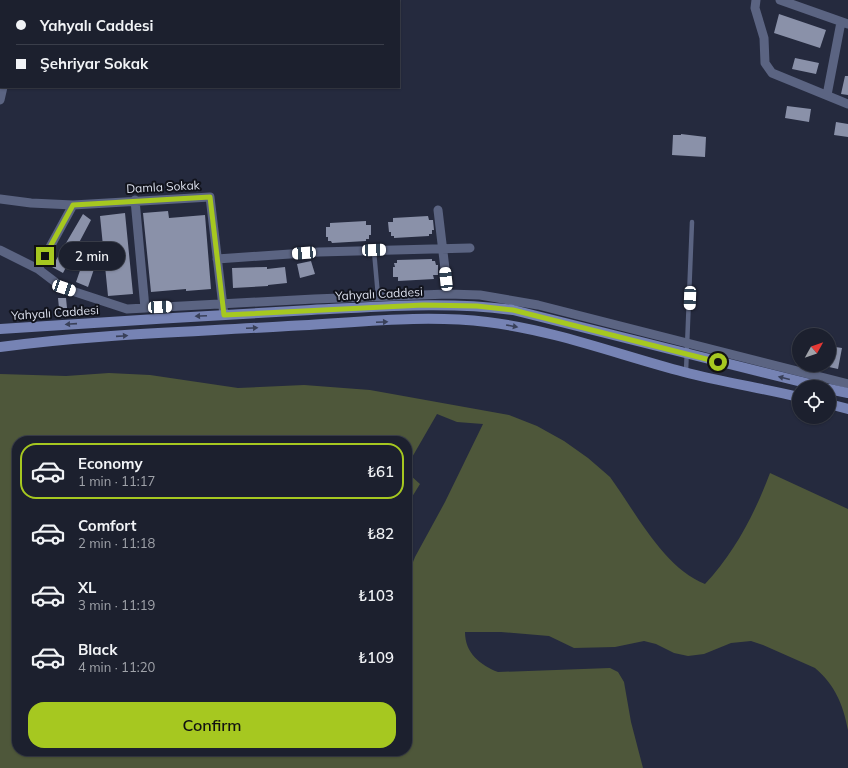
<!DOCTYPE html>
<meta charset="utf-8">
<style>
body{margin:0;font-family:Mulish,sans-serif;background:#252836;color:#f1f3f6;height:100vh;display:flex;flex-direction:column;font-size:15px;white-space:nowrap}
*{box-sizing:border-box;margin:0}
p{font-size:13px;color:#a0a3aa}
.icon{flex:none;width:22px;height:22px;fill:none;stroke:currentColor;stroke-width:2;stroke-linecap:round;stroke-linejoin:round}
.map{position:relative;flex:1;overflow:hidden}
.drawer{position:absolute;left:12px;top:436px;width:400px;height:320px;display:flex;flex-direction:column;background:#1c202e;border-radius:16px;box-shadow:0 1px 3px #0004,0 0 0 1px #3a3e4a}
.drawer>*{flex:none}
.guide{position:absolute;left:0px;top:0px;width:400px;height:88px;box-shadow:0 1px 3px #0004,0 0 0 1px #3a3e4a;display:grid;align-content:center;height:88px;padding:0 16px;background:#1c202e}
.needle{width:26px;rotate:50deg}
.fabs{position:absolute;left:792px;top:328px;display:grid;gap:8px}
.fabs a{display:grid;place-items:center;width:44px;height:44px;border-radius:50%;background:#1c202e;box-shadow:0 1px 3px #0004,0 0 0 1px #3a3e4a;font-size:20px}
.end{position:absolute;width:18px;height:18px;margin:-9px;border:5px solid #a6c820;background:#111;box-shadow:0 0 0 2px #111}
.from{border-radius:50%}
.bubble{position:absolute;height:28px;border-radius:14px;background:#1c202e;box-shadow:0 1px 3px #0004,0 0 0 1px #3a3e4a;font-size:13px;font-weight:600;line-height:28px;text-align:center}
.car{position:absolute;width:12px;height:24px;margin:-12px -6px;border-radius:5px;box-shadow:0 0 3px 1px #0007;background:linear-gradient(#fff 24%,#345 0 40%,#fff 0 76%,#345 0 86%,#fff 0)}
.guide b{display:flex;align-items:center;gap:14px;height:38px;font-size:15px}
.guide b+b{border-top:1px solid #3a3e4a}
.guide i{width:10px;height:10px;background:#f1f3f6}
ul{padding:7px 0 0;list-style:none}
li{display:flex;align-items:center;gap:12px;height:56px;margin:0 8px 6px;padding:0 8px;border:2px solid transparent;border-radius:16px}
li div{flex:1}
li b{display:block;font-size:15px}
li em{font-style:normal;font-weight:600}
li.on{border-color:#a6c820}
li>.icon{width:36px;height:36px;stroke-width:1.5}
.primary-button{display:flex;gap:8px;margin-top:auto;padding:8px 16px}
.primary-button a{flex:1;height:46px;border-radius:16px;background:#a6c820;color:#111;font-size:16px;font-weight:600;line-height:46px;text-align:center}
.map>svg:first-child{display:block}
</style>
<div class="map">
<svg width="848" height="768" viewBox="0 0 848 768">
<rect width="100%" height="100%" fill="#252a3e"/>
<!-- green -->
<path fill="#4e573a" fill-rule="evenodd" d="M 109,373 L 150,375 L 238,388 L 304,385 L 370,390 L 509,415 L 537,426 L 564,441 L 588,458 L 610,477 C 636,513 664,568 705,584 C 735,552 755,513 770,473 L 848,509 L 848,730 C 843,704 835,685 815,668 L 763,645 L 751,641 L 731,643 L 704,654 L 688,656 L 674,653 L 656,644 L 644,641 L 615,647 L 574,648 L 549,636 L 501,632 L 465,632 C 465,653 480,665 498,672 L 610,668 L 618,672 L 624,682 L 631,722 L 643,768 L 0,768 L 0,374 L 66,376 ZM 437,414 L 457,422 L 483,424 L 445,502 L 415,557 L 407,577 L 407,751 L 17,751 L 17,441 L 407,441 L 407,505 L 420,484 L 410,475 L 407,466 Z"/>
<!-- building -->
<path fill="#8a91a9" d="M 779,14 L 826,30 L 820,48 L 774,33 Z
M 795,58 L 819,63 L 816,74 L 792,69 Z
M 845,76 L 848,76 L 848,95 L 841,94 Z
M 787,106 L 811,109 L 809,122 L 785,118 Z
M 836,122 L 848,124 L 848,137 L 834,135 Z
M 681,134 L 706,137 L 705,157 L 672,155 L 673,135 L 681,135 Z
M 168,211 L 169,218 L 205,215 L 211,289 L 186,291 L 186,289 L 151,292 L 143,213 Z
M 125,213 L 133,294 L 108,296 L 100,216 Z
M 83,214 L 91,220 L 63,273 L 52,267 Z
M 428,216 L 429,220 L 433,220 L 434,230 L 432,230 L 432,234 L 429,234 L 429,236 L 394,238 L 394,236 L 391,236 L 391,232 L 389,232 L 388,222 L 393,222 L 393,218 Z
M 366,221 L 366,225 L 371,225 L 371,235 L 369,235 L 369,239 L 366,239 L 366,241 L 332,243 L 331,241 L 328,241 L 328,237 L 326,237 L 326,227 L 330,227 L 330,223 Z
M 84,259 L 96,263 L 88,287 L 76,282 Z
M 432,259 L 432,261 L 435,261 L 436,265 L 438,265 L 438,275 L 433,275 L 434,279 L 398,281 L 398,277 L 393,277 L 393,267 L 395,267 L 394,263 L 397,263 L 397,260 Z
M 311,261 L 315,274 L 300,278 L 297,264 Z
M 267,267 L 267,269 L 285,267 L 287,283 L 268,285 L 268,286 L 233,288 L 232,268 Z
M 58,298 L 66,298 L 67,308 L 59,308 Z
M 829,346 L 842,348 L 838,369 L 829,367 Z"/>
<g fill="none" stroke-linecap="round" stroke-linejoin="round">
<!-- service -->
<path stroke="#5b6482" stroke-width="4.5" d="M 374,251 L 378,296
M 686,372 L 692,222"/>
<!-- minor -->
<path stroke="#5b6482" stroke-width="9" d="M 756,0 L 755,8 L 764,38 L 765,63 L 772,73 L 848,104
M 780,0 L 848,24
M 16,1 L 17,0
M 827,95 L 841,22
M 0,100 L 3,87
M 0,199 L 31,203 L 73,205 L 210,197 L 224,315
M 135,200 L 145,308
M 438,210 L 448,294
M 0,250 L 38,269 L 63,288 L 127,309 L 314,299 L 448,294 L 480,295 L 538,305 L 848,384
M 217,259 L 319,252 L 470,248
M 38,269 L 73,205"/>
<!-- secondary -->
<path stroke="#7683b4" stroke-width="10" d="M 0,329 C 104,322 207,316 311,310 C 378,307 446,301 513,310 L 822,387
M 0,347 C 95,334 192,332 288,326 C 353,323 422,314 487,322 C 554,330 619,355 684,372 C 722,382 761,388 799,397
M 829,389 L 848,393
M 829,404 L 848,409"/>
</g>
<!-- one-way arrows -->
<defs><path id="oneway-solid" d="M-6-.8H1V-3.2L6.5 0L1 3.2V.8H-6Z"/></defs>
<g fill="#394059">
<use href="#oneway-solid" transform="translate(201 316) rotate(177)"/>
<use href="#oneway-solid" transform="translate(382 322) rotate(-2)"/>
<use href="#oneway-solid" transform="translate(71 324) rotate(176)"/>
<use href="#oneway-solid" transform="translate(512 326) rotate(10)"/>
<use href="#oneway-solid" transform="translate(252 328) rotate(-3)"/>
<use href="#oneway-solid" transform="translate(122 336) rotate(-4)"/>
<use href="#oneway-solid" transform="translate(784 378) rotate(-166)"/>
</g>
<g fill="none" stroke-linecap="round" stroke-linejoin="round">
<!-- route -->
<path stroke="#a6c820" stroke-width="5" d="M 45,256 L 73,205 L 210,197 L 224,315 L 423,305 L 477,306 L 513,310 L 718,362"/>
</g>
<g text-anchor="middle" stroke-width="4" stroke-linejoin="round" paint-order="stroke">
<!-- street labels -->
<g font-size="12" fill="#dbdfec" stroke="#11131c">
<text transform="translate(163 187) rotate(-3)" y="4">Damla Sokak</text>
<text transform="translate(379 294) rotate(-3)" y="4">Yahyalı Caddesi</text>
<text transform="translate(55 313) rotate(-4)" y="4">Yahyalı Caddesi</text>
</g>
</g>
</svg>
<div class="fabs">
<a><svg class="needle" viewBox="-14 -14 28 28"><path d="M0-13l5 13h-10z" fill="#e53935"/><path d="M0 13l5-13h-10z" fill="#a0a3aa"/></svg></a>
<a><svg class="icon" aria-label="locate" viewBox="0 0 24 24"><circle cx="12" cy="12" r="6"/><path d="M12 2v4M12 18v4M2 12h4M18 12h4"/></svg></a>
</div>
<i class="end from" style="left:718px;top:362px"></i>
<i class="end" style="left:45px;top:256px"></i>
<div class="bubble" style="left:59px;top:242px;width:66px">2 min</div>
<i class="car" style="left:374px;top:250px;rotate:88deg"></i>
<i class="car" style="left:304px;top:253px;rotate:266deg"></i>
<i class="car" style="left:446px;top:279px;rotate:354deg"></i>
<i class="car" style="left:64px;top:288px;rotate:109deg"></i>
<i class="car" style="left:690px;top:298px;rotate:182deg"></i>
<i class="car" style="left:160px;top:307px;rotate:87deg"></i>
<div class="guide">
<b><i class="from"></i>Yahyalı Caddesi</b>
<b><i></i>Şehriyar Sokak</b>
</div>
<section class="drawer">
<ul>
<li class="on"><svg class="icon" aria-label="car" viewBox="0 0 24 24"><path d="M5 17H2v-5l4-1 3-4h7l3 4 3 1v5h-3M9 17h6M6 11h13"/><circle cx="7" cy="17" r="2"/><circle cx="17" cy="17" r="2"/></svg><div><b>Economy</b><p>1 min · 11:17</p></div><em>₺61</em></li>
<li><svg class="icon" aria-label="car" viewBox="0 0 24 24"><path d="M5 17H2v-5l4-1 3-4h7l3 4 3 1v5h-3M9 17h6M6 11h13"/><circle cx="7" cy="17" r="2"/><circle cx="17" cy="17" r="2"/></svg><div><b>Comfort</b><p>2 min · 11:18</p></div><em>₺82</em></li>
<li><svg class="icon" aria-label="car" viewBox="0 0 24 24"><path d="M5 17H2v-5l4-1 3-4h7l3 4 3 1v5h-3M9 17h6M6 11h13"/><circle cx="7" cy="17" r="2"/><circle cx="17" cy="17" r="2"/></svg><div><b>XL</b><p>3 min · 11:19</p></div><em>₺103</em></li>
<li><svg class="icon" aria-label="car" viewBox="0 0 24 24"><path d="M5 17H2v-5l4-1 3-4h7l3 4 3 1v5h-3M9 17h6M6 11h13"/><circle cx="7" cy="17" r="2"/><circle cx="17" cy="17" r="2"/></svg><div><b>Black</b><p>4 min · 11:20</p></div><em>₺109</em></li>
</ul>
<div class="primary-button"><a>Confirm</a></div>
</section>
</div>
